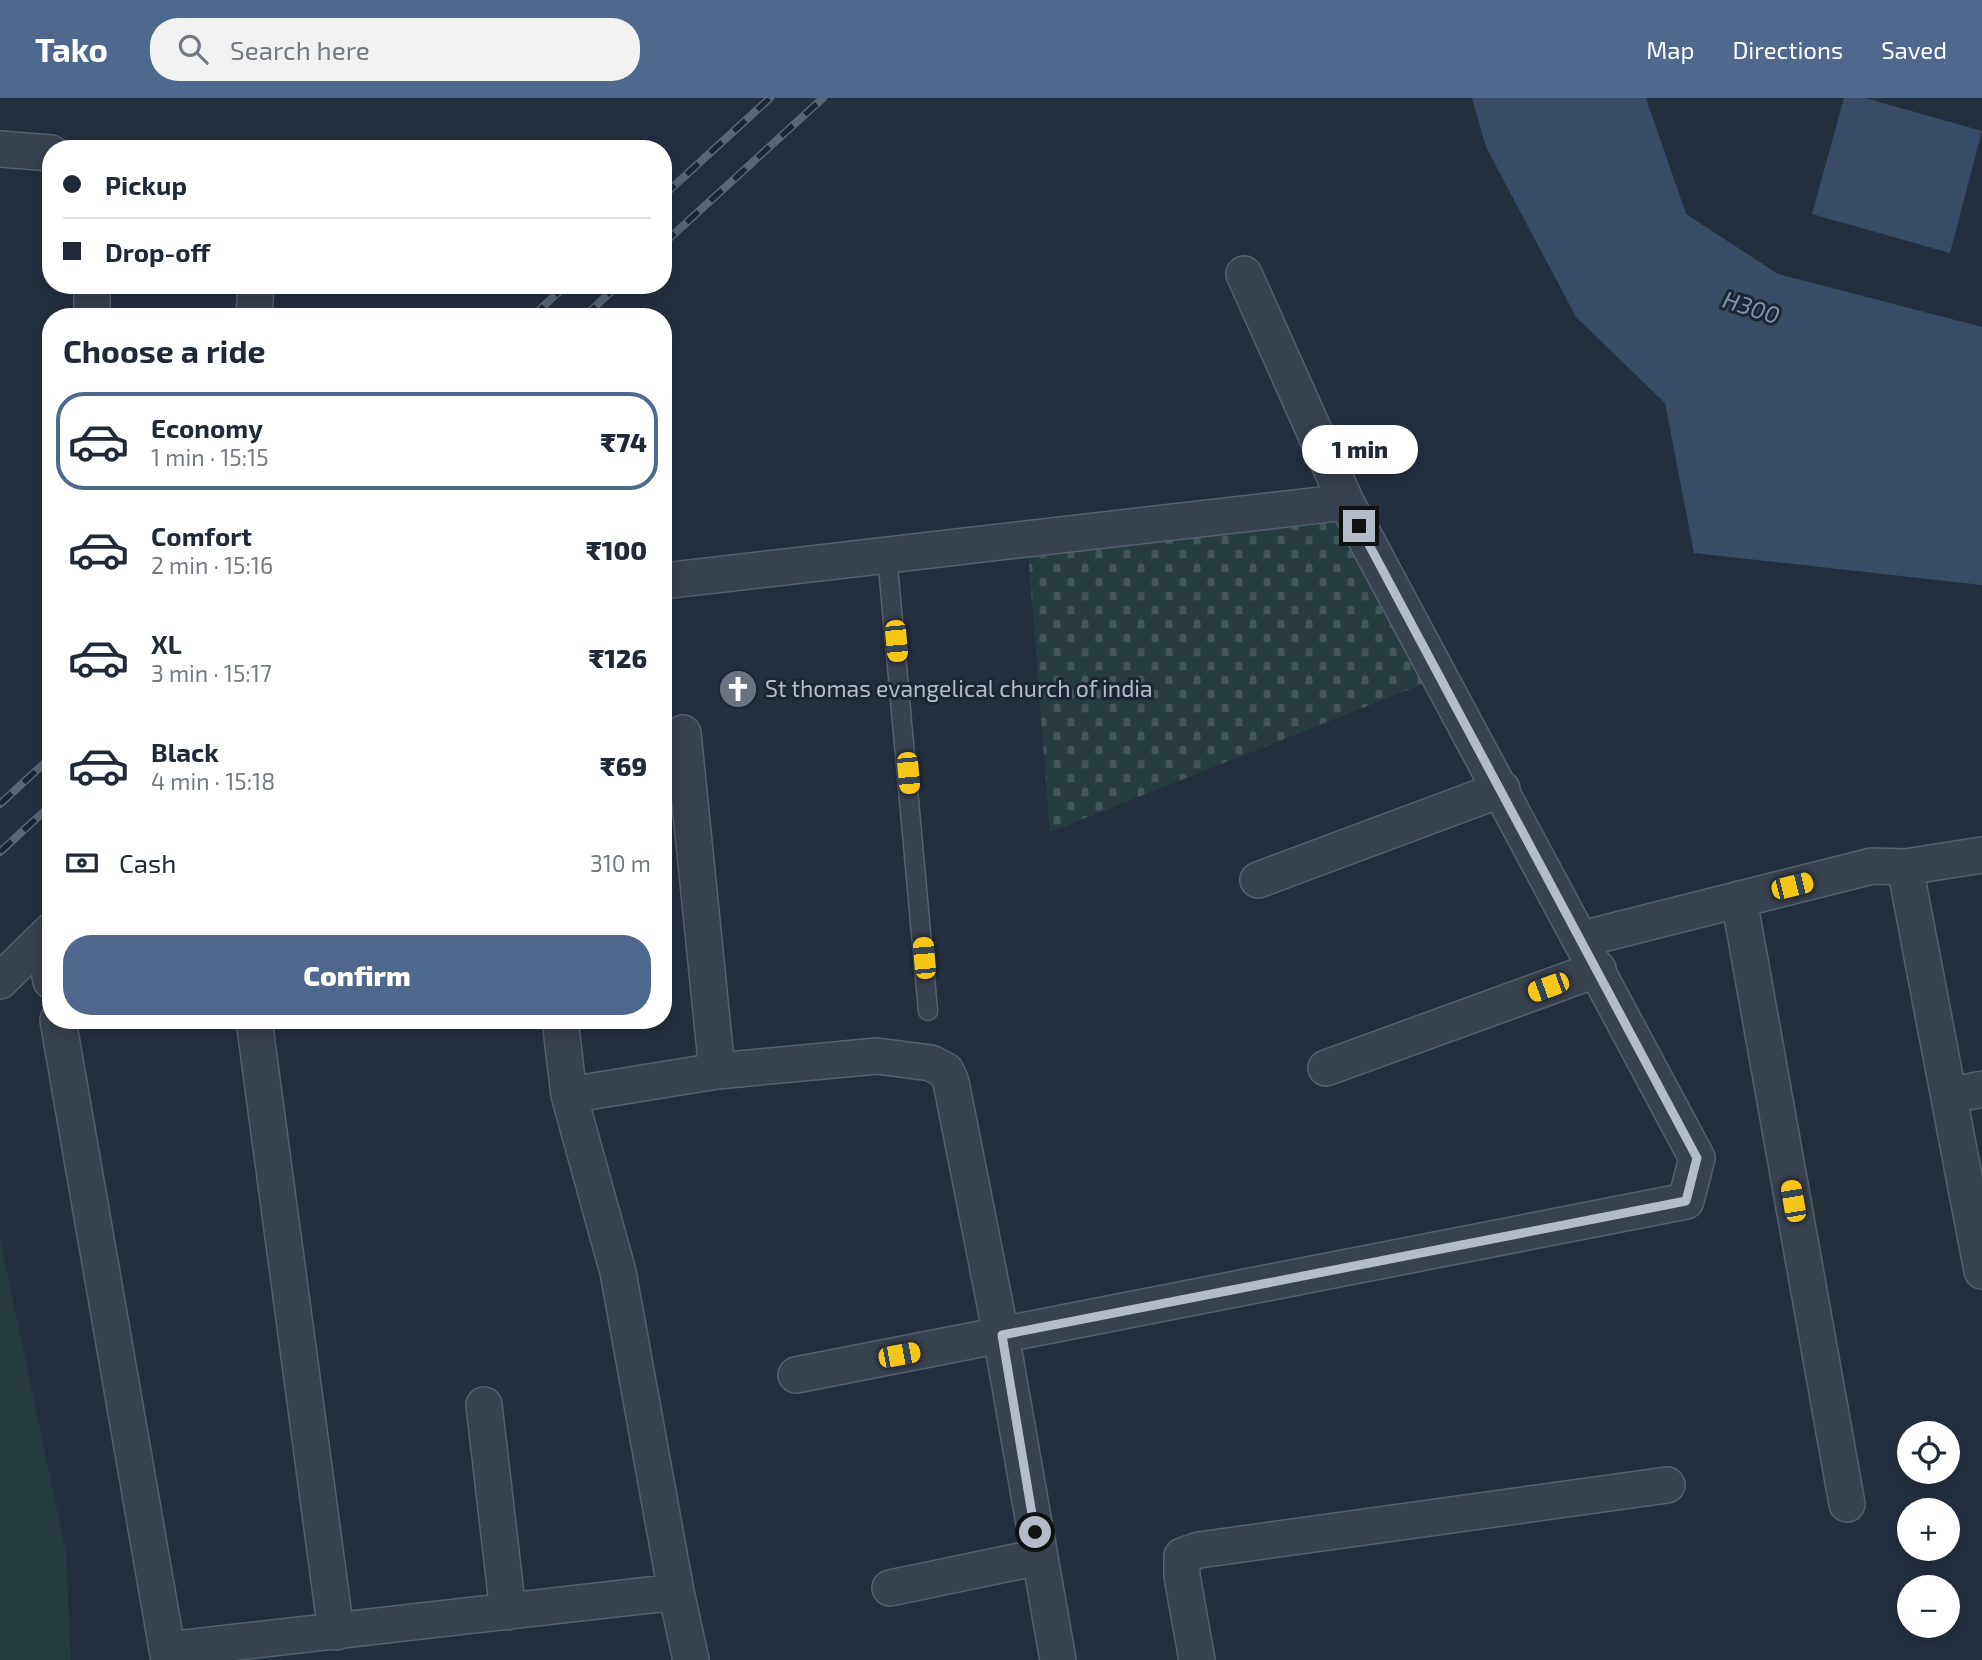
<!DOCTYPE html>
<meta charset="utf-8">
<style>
body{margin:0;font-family:"Exo 2",sans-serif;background:#f2f2f3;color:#1f2937;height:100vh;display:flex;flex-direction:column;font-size:26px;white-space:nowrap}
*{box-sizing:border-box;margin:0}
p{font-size:23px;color:#747a83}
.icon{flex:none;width:38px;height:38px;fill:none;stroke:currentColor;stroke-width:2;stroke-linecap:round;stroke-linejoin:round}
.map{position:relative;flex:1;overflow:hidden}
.side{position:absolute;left:42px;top:210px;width:630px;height:721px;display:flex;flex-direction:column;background:#fff;border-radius:28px;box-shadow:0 4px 18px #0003}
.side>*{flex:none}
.hud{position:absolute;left:42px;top:42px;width:630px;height:154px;border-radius:28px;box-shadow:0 4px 18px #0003;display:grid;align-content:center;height:154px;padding:0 21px;background:#fff}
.tools{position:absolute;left:1897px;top:1323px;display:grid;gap:14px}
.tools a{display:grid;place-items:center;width:63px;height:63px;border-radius:50%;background:#fff;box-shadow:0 4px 18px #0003;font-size:35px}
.end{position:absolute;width:32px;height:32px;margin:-16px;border:9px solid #b4bcc9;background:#111;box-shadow:0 0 0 4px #111}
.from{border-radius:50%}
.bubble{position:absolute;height:49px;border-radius:24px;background:#fff;box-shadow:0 4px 18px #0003;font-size:23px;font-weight:800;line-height:49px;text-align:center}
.car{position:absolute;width:21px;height:42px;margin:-21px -10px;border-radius:9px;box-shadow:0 0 5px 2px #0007;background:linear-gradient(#f5c518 24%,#345 0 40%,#f5c518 0 76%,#345 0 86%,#f5c518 0)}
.hud b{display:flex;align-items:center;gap:24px;height:66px;font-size:26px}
.hud b+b{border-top:2px solid #e0e1e3}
.hud i{width:18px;height:18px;background:#1f2937}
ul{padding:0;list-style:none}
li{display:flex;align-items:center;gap:21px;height:98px;margin:0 14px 10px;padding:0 7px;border:4px solid transparent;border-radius:28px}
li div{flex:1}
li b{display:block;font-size:26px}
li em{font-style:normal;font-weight:800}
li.active{border-color:#4f688e}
li>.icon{width:63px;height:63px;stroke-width:1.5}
h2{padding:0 21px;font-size:32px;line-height:84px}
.pay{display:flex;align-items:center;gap:18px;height:77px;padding:0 21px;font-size:26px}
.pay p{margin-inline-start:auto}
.primary-button{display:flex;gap:14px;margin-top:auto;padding:14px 21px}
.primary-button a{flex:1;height:80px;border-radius:28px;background:#4f688e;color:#fff;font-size:28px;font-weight:800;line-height:80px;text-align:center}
header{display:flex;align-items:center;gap:42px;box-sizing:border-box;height:98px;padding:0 35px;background:#4f688e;color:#fff}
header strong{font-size:33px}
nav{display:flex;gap:38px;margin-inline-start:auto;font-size:24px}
.search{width:490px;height:63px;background:#f2f2f3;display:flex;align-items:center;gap:18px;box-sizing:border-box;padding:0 24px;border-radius:28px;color:#747a83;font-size:26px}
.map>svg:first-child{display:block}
</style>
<header>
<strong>Tako</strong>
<div class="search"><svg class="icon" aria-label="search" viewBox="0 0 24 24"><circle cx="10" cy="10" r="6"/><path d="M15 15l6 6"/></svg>Search here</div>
<nav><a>Map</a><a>Directions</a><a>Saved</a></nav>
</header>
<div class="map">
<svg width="1982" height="1562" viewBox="0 0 1982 1562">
<defs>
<pattern id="cemetery-stones" width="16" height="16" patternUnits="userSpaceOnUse" patternTransform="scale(1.75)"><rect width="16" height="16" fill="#263c3f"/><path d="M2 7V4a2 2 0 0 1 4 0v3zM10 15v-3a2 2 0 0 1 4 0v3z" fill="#435659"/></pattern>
</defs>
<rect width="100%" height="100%" fill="#242f3e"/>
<!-- grass -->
<path fill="#263c3f" d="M 0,1141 L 66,1455 L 71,1562 L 0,1562 Z"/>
<!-- cemetery -->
<path fill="url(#cemetery-stones)" d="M 1335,421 L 1423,586 L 1050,734 L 1028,454 Z"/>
<!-- water -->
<path fill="#394c67" d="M 1472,0 L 1646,0 L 1686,116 L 1778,176 L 1982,229 L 1982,487 L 1694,455 L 1665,305 L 1576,219 L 1486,49 Z
M 1844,0 L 1865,0 L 1982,33 L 1950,155 L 1812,116 Z"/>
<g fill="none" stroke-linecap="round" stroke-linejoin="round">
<!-- lane casing -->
<g stroke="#565f6c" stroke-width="21">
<path id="lane" d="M 887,457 L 928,913"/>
</g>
<!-- street casing -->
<g stroke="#565f6c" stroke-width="38">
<path id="street" d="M 0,51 L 51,55
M 92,187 L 92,219
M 254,219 L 256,187
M 663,483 L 1346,404
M 683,635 L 717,973
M 1905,769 L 1982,1173
M 1258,782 L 1502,691
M 1739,801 L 1847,1406
M 43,841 L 51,883
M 1582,841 L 1872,768 L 1905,769 L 1982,757
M 0,883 L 51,833
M 58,922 L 169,1562
M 254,922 L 336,1534
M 560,922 L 569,997 L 618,1174 L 676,1494 L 691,1562
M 1326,970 L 1598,871
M 569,997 L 717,973 L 877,958 L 931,965 L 946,973 L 951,984 L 1001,1237 L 1058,1562
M 1949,998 L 1982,991
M 796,1277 L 1686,1103 L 1697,1060 L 1346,404 L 1244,176
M 484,1307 L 508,1514
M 890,1490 L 1039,1459
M 168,1552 L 676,1494
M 1197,1562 L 1182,1478 L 1182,1458 L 1199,1452 L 1667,1387"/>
</g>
<!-- lane -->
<use href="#lane" stroke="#38414e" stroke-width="18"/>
<!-- street -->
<use href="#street" stroke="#38414e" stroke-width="35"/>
<!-- rail casing -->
<g stroke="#5a6575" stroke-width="8">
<path id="rail" d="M 663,98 L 770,0
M 663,146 L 823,0
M 532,219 L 566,187
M 584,219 L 618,187
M 0,706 L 51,659
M 0,754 L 51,707"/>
</g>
<!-- rail -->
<use href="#rail" stroke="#1d2633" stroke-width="5" stroke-dasharray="16" stroke-linecap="butt"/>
</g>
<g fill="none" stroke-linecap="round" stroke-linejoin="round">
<!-- route -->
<path stroke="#b4bcc9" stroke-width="9" d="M 1035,1434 L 1002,1237 L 1686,1103 L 1697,1060 L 1359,428"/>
</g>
<!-- icons -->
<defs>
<g id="church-disc" transform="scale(2.0125)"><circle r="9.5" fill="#6b7280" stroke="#1d2633"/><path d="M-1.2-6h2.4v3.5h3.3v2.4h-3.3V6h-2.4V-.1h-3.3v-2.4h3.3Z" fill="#fff"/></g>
</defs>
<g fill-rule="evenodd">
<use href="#church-disc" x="738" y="591"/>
</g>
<g text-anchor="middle" stroke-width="6" stroke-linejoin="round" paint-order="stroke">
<!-- poi labels -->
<g font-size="23" fill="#b4bcc9" stroke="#1d2633" text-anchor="start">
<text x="765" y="599">St thomas evangelical church of india</text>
</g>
<!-- water labels -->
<g font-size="24" font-style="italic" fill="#7c92b1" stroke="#1d2633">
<text transform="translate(1751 210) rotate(18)" y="8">H300</text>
</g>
</g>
</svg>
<div class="tools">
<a><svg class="icon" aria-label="locate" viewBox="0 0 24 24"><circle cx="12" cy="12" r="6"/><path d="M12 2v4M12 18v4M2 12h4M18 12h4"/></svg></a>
<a>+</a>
<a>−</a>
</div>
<i class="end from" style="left:1035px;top:1434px"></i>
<i class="end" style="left:1359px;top:428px"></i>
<div class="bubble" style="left:1302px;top:327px;width:116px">1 min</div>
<i class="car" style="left:896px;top:543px;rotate:175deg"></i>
<i class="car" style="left:908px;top:675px;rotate:175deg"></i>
<i class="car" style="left:1792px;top:788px;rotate:76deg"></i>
<i class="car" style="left:924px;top:860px;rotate:355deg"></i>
<i class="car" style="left:1548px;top:889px;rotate:250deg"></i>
<i class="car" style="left:1793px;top:1103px;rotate:350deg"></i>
<i class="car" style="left:899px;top:1257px;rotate:79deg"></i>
<div class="hud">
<b><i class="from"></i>Pickup</b>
<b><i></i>Drop-off</b>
</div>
<section class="side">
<h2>Choose a ride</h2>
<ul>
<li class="active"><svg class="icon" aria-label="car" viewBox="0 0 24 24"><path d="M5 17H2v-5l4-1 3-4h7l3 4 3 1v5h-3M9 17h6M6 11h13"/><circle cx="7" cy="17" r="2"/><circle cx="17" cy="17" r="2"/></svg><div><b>Economy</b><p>1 min · 15:15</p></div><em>₹74</em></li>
<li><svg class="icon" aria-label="car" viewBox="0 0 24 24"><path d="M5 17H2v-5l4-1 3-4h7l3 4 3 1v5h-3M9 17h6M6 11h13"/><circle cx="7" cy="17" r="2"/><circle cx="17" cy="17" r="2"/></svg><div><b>Comfort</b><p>2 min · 15:16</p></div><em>₹100</em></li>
<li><svg class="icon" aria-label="car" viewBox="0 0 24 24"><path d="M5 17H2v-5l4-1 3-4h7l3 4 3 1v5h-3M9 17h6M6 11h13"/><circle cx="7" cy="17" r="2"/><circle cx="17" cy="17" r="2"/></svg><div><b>XL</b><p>3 min · 15:17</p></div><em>₹126</em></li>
<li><svg class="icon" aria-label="car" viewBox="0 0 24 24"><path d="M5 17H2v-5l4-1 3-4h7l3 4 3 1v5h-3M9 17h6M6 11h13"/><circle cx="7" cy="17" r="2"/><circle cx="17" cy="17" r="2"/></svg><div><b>Black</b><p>4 min · 15:18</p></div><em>₹69</em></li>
</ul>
<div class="pay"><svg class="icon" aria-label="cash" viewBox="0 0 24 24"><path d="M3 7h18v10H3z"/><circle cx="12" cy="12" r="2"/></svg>Cash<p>310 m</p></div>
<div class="primary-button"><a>Confirm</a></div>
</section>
</div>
